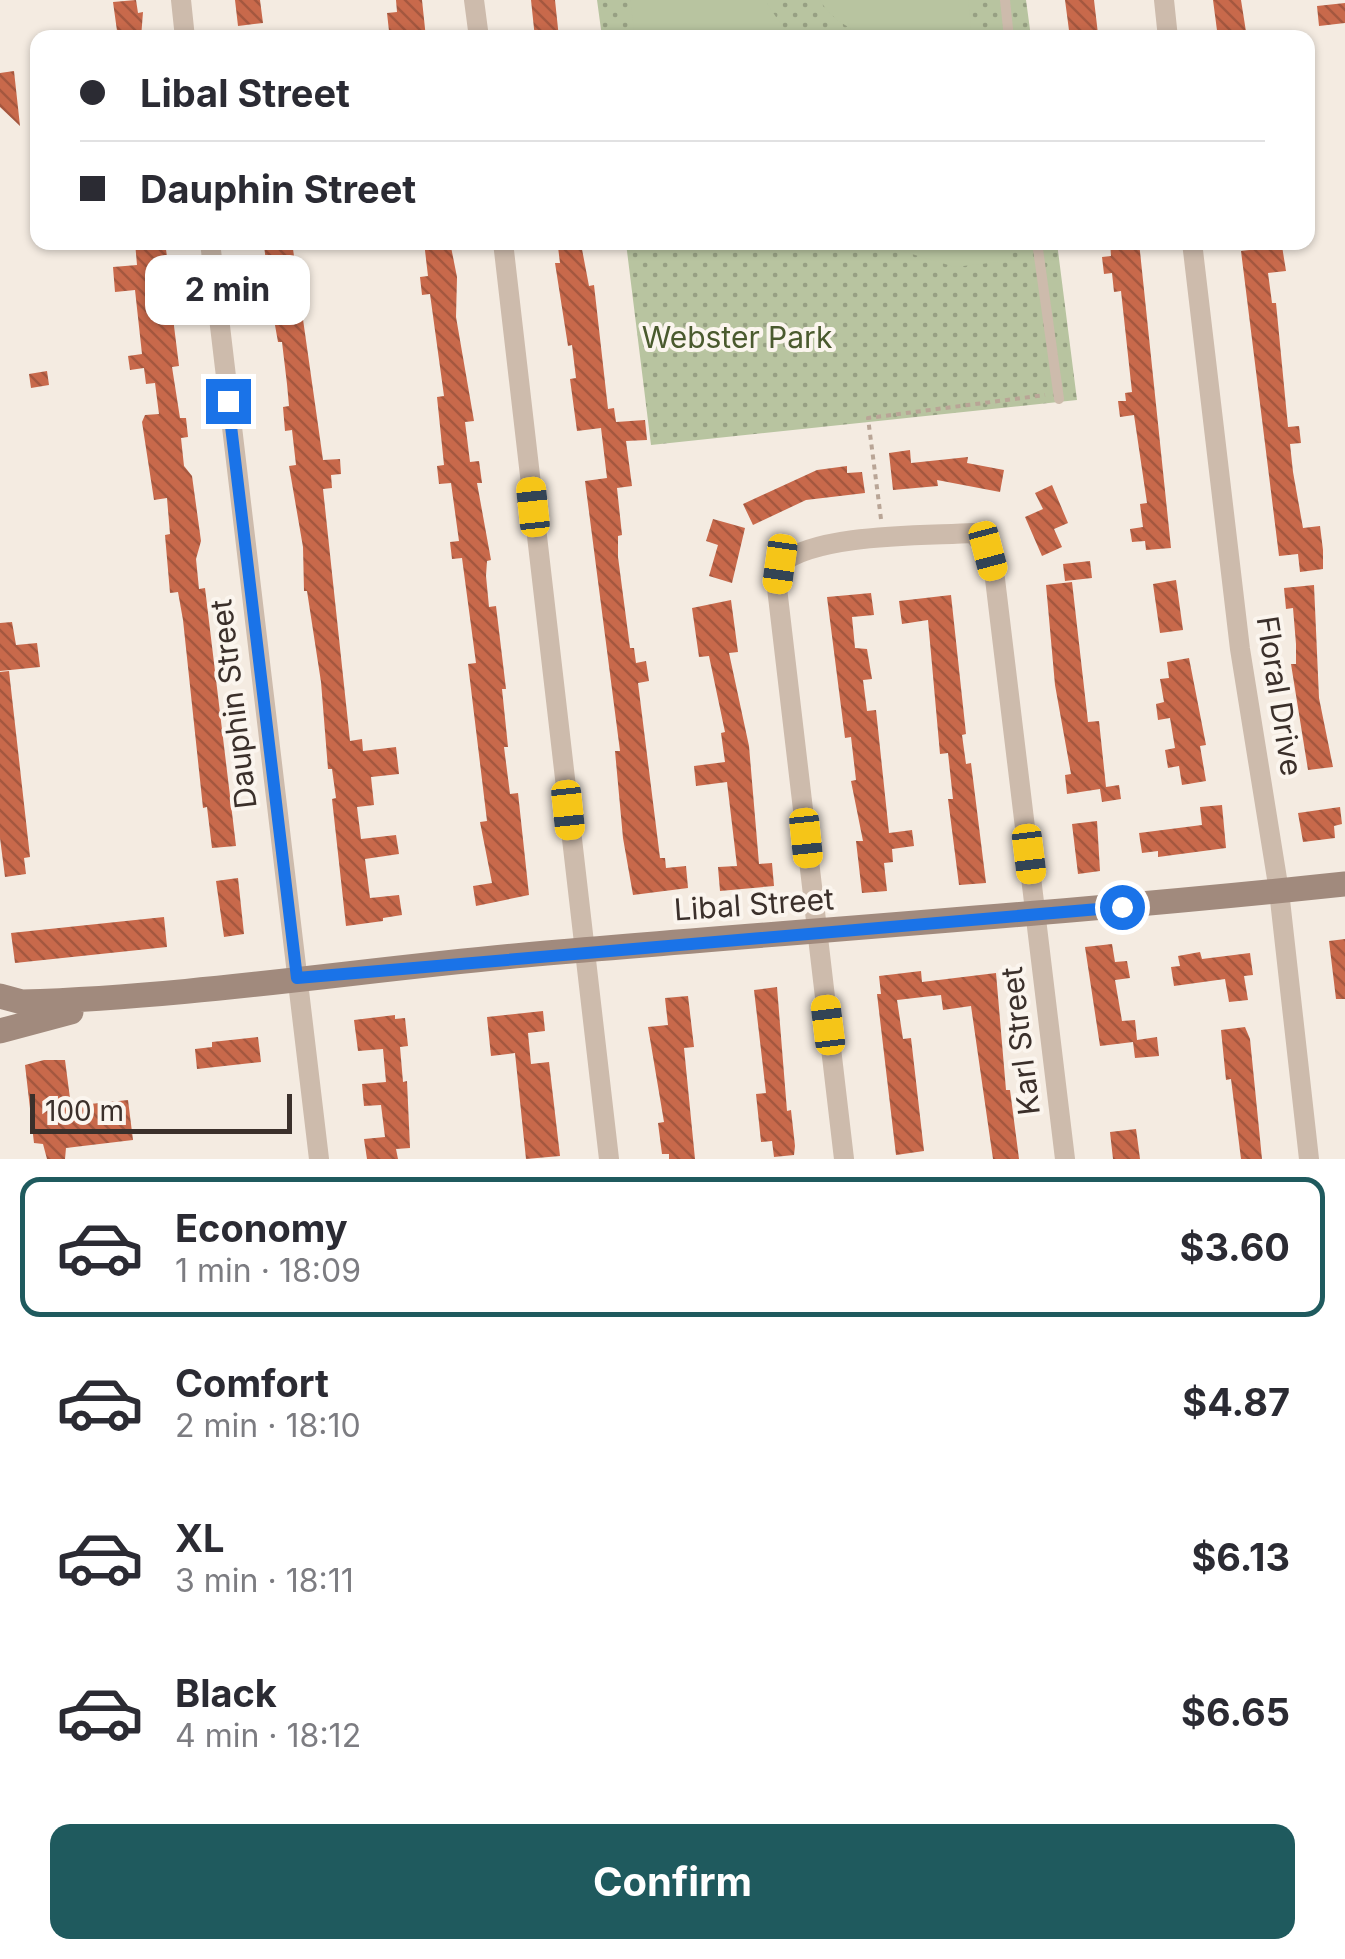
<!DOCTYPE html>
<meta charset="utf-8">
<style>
body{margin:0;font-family:Inter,sans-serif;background:#f2f2f3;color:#2b2b33;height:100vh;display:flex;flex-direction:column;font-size:38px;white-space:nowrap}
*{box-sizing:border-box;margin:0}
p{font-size:32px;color:#7c7c81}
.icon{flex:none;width:55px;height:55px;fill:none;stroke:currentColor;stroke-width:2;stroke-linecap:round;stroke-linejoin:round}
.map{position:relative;height:1159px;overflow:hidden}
.details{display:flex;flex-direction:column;background:#fff;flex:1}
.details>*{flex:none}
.hud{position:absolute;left:30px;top:30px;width:1285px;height:220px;border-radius:20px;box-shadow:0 2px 8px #0004;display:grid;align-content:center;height:220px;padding:0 50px;background:#fff}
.scale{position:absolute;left:30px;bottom:25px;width:262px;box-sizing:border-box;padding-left:10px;border:5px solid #3b302b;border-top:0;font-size:28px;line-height:35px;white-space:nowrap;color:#3b302b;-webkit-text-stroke:8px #fbf5ee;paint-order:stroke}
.end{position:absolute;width:45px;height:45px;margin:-22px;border:12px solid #1a73e8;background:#fff;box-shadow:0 0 0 5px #fff}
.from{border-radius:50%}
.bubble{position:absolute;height:70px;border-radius:20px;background:#fff;box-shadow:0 2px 8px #0004;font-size:32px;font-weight:700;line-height:70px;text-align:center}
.car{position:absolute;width:30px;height:60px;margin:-30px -15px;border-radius:12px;box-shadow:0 0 8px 2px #0007;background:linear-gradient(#f5c518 24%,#345 0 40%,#f5c518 0 76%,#345 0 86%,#f5c518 0)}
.hud b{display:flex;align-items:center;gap:35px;height:95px;font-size:38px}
.hud b+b{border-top:2px solid #e1e1e2}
.hud i{width:25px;height:25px;background:#2b2b33}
ul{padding:18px 0 0;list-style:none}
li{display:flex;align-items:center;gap:30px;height:140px;margin:0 20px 15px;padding:0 30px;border:5px solid transparent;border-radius:20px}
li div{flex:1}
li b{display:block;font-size:38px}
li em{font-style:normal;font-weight:700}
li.active{border-color:#1f5a5e}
li>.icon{width:90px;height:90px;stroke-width:1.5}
.primary-button{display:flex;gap:20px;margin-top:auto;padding:20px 50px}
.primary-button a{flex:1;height:115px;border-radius:20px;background:#1f5a5e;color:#fff;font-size:40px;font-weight:700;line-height:115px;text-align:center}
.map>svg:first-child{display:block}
</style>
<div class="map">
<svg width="1345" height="1159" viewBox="0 0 1345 1159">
<defs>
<pattern id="park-dots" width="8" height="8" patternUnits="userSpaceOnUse" patternTransform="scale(2.5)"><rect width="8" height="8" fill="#b8c4a0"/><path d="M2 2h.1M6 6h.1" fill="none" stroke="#97a083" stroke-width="1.8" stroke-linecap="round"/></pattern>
<pattern id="building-back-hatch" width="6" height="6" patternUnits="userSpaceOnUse" patternTransform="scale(2.5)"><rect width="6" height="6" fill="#c8694b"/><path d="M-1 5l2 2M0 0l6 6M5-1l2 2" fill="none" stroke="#a4573f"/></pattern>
</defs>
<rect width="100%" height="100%" fill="#f4ebe1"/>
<!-- park -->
<path fill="url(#park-dots)" d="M 597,0 L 1026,0 L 1031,37 L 602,37 Z
M 626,243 L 1057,243 L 1077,400 L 651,445 Z"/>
<!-- garden -->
<path fill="#b8c4a0" d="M 630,0 L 765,0 L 789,37 L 635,37 Z
M 820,0 L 968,0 L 972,37 C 922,38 850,51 820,0 Z
M 888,243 L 1003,243 L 1006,261 L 955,267 L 895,249 Z"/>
<!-- building -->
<path fill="url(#building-back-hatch)" d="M 136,0 L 138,13 L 143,12 L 141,38 L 118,38 L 113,2 Z
M 235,0 L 260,0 L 263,23 L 238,26 Z
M 396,0 L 422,0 L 426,38 L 400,38 L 399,30 L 389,31 L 387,13 L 397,12 Z
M 531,0 L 555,0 L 559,38 L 535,38 Z
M 1065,0 L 1094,0 L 1098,34 L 1070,38 Z
M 1213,0 L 1241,0 L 1247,38 L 1218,38 Z
M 1345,3 L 1345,23 L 1319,26 L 1317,6 Z
M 14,71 L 20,126 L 0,107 L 0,73 Z
M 135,242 L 165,242 L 168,264 L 159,265 L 162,295 L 167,310 L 172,310 L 179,366 L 172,367 L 180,418 L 186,418 L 188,437 L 181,438 L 184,466 L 192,476 L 201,541 L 196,559 L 199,589 L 205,588 L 236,846 L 212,848 L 207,807 L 203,808 L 183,620 L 178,592 L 170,593 L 165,535 L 170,534 L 167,498 L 154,500 L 142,422 L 145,415 L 159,414 L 155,383 L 146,384 L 144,368 L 130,370 L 128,356 L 142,354 L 135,290 L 115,292 L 113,267 L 137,265 Z
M 269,242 L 292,242 L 323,460 L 340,459 L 341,474 L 331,475 L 332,488 L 323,489 L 350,741 L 362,739 L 363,751 L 396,747 L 399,774 L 371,777 L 374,805 L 357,807 L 361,839 L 396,835 L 399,854 L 365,859 L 370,898 L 399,895 L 402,915 L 383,918 L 383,921 L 346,926 L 332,799 L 336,798 L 332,769 L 328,769 L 321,682 L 307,591 L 304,591 L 303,547 L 289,466 L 296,465 L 292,430 L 285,431 L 283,407 L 289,406 L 287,384 L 282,342 L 278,342 L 273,314 L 264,246 Z
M 424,242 L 450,242 L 457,277 L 456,317 L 474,421 L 465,422 L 470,462 L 479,461 L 482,483 L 477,483 L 491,560 L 487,561 L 486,576 L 489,607 L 496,606 L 506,689 L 502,689 L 508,747 L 504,747 L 510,794 L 518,793 L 529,895 L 476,906 L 473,886 L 492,883 L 480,822 L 487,821 L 468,664 L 476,663 L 462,558 L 452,559 L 450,542 L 459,541 L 451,483 L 439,484 L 437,466 L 444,465 L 437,397 L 444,396 L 430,294 L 422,295 L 420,277 L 428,276 Z
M 1110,242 L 1139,242 L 1171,548 L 1146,550 L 1145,541 L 1132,542 L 1130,529 L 1143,527 L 1140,504 L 1147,503 L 1134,415 L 1120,417 L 1118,401 L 1126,401 L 1125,393 L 1132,392 L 1121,291 L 1114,292 L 1112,273 L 1104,274 L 1102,257 L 1111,256 Z
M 581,244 L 589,286 L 594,285 L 608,409 L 614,408 L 616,422 L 645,420 L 647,440 L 626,441 L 632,486 L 617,488 L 622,535 L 618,536 L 618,557 L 630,648 L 634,648 L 636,663 L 646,661 L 649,681 L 638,683 L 660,858 L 665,858 L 666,868 L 686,866 L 688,888 L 633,895 L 623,838 L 615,751 L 620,751 L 585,481 L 607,478 L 601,428 L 577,431 L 570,379 L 576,378 L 572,345 L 568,346 L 555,263 L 560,263 L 558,247 Z
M 1282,246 L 1286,271 L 1268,273 L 1272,303 L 1276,303 L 1288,427 L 1299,426 L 1301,443 L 1290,444 L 1293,472 L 1303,528 L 1320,526 L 1323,550 L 1323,569 L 1300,572 L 1298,554 L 1279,556 L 1241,251 Z
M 47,371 L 49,385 L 31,388 L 29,374 Z
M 910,450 L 911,463 L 968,457 L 967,463 L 1004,470 L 1000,492 L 937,480 L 938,486 L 893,490 L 889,453 Z
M 847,466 L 847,473 L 862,472 L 865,493 L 806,500 L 753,525 L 743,504 L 817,470 Z
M 1052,485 L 1068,523 L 1054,529 L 1062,547 L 1042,556 L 1025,517 L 1043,509 L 1035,493 Z
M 713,519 L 745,528 L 732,583 L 709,576 L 718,545 L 706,541 Z
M 1090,561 L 1092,578 L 1065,581 L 1063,564 Z
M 1176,580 L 1183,630 L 1160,633 L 1153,584 Z
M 1072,582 L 1088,722 L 1099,721 L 1106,787 L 1119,785 L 1121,799 L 1102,802 L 1100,789 L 1067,794 L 1065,775 L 1071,774 L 1055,685 L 1046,585 Z
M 1314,585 L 1319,698 L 1333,767 L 1308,770 L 1291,664 L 1296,664 L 1296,644 L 1293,608 L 1286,609 L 1284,588 Z
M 871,593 L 874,615 L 852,617 L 855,648 L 867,649 L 872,679 L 863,680 L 867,711 L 876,710 L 889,833 L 912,830 L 914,846 L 892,849 L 893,862 L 884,863 L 887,891 L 862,893 L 856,841 L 863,841 L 851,781 L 856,780 L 851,737 L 845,738 L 827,597 Z
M 951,595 L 966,734 L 962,735 L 966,764 L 971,763 L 986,883 L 959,885 L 948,799 L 953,799 L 948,753 L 940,754 L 928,620 L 902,624 L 899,601 Z
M 731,600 L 738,652 L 729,653 L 749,746 L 759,864 L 772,863 L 774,886 L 720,891 L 718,867 L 737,866 L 727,782 L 696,786 L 694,766 L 725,762 L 721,733 L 725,732 L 709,656 L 699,657 L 692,608 Z
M 12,622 L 16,645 L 37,643 L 40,667 L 0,671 L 0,623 Z
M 1189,658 L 1206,745 L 1200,746 L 1206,781 L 1182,785 L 1179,766 L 1168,768 L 1165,750 L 1175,748 L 1170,718 L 1158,720 L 1156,704 L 1164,702 L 1160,679 L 1169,678 L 1167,662 Z
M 9,671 L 30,857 L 24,858 L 26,874 L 5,877 L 0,838 L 0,672 Z
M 1222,805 L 1226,848 L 1158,857 L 1158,851 L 1142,853 L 1139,833 L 1202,825 L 1200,807 Z
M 1340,807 L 1342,824 L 1334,826 L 1335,838 L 1303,842 L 1298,813 Z
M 1097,821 L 1100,871 L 1078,874 L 1072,824 Z
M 238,878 L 244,934 L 224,937 L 216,881 Z
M 164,917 L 167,947 L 15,963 L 11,933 Z
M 1345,939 L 1345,999 L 1336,999 L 1329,941 Z
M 1112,944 L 1115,962 L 1127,961 L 1130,978 L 1115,980 L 1122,1021 L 1135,1020 L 1137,1040 L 1157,1037 L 1159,1056 L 1135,1058 L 1133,1042 L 1100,1046 L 1085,947 Z
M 1200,952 L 1202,959 L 1250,953 L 1253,975 L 1244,976 L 1248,1000 L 1229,1002 L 1225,979 L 1174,986 L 1171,967 L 1180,966 L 1178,956 Z
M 921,971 L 922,982 L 996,973 L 1006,1090 L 1010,1090 L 1019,1159 L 993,1159 L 971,1006 L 943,1010 L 941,995 L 897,1000 L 903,1039 L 911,1038 L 924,1151 L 896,1155 L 877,994 L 881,994 L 879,976 Z
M 777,987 L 787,1111 L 791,1110 L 795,1146 L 794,1155 L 774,1157 L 772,1141 L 761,1142 L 756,1094 L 766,1093 L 754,990 Z
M 688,996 L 694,1047 L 684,1048 L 695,1159 L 669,1159 L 669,1154 L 662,1154 L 658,1123 L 664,1122 L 648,1027 L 668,1025 L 665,998 Z
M 543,1011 L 545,1031 L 528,1033 L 531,1064 L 549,1062 L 560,1156 L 526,1159 L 515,1053 L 491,1056 L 487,1017 Z
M 395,1015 L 395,1019 L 405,1018 L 408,1046 L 400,1047 L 403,1082 L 407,1081 L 410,1148 L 396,1149 L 398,1159 L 367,1159 L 364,1139 L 385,1137 L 381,1105 L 364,1106 L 362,1084 L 386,1082 L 383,1049 L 358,1051 L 354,1020 Z
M 1245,1027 L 1250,1039 L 1262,1159 L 1241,1159 L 1231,1079 L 1226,1080 L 1221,1030 Z
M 258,1037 L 261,1062 L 197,1069 L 195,1049 L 212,1047 L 212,1042 Z
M 44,1060 L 65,1060 L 71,1106 L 128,1100 L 133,1140 L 66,1148 L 65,1159 L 47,1159 L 43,1144 L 34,1143 L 25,1065 Z
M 1136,1129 L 1140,1159 L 1113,1159 L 1110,1132 Z"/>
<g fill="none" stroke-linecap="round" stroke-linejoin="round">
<!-- path -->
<path stroke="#b9a596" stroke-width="4" stroke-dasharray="5 5" stroke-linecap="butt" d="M 881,519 L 868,418 L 1045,395"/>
<!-- lane -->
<path stroke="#cdbbac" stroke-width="10" d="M 1005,0 L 1009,38
M 1037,242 L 1059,399"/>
<!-- street -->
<path stroke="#cdbbac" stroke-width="20" d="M 181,0 L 185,38
M 474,0 L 479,38
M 1164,0 L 1168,38
M 210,242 L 319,1159
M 503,242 L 609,1159
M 1192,242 L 1240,649 L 1279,891 L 1309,1159
M 844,1159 L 777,588 L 780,564 C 818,533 923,536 973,533 L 988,551 L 995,579 L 1065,1159"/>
<!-- secondary -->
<path stroke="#a18a7d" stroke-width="25" d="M 0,996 L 22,1002 C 191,997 358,970 525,955 C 799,931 1072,913 1345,884
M 0,1031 L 71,1012"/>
</g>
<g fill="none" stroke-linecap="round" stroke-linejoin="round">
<!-- route -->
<path stroke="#1a73e8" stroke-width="12" d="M 228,401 L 297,978 L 1122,907"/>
</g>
<g text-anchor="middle" stroke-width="8" stroke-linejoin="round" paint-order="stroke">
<!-- park labels -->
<g font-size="30" fill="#4a5a2e" stroke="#fbf5ee">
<text x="737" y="348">Webster Park</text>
</g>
<!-- street labels -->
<g font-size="30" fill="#3b302b" stroke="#fbf5ee">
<text transform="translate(1279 696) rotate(81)" y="10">Floral Drive</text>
<text transform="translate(234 704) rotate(-97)" y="10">Dauphin Street</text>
<text transform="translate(754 905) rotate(-4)" y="10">Libal Street</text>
<text transform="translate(1021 1041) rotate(-97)" y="10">Karl Street</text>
</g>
</g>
</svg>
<div class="scale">100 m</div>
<i class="end from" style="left:1122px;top:907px"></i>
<i class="end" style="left:228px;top:401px"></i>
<div class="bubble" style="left:145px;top:255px;width:165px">2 min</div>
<i class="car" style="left:533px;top:507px;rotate:354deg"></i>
<i class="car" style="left:988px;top:551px;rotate:165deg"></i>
<i class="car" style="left:780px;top:564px;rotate:188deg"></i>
<i class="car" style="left:568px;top:810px;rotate:174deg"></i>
<i class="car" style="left:806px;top:838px;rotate:174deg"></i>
<i class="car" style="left:1029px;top:854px;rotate:173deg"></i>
<i class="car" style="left:828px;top:1025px;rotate:353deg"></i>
<div class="hud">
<b><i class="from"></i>Libal Street</b>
<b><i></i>Dauphin Street</b>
</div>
</div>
<section class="details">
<ul>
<li class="active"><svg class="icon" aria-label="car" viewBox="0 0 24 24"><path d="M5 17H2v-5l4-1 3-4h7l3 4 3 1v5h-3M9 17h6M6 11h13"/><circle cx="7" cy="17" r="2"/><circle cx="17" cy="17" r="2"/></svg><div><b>Economy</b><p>1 min · 18:09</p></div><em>$3.60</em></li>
<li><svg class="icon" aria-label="car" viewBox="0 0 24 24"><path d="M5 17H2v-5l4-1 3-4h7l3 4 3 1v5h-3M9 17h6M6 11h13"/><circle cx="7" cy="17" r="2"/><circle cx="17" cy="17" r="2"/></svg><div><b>Comfort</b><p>2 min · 18:10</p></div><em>$4.87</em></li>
<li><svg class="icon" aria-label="car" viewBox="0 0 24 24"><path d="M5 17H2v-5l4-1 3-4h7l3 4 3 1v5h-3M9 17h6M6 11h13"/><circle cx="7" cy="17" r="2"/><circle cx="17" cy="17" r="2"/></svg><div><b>XL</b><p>3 min · 18:11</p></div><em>$6.13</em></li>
<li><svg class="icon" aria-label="car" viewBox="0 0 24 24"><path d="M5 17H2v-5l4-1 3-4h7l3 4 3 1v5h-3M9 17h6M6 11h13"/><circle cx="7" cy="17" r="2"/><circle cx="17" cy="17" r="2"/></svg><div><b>Black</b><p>4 min · 18:12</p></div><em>$6.65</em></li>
</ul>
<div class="primary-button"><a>Confirm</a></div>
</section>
